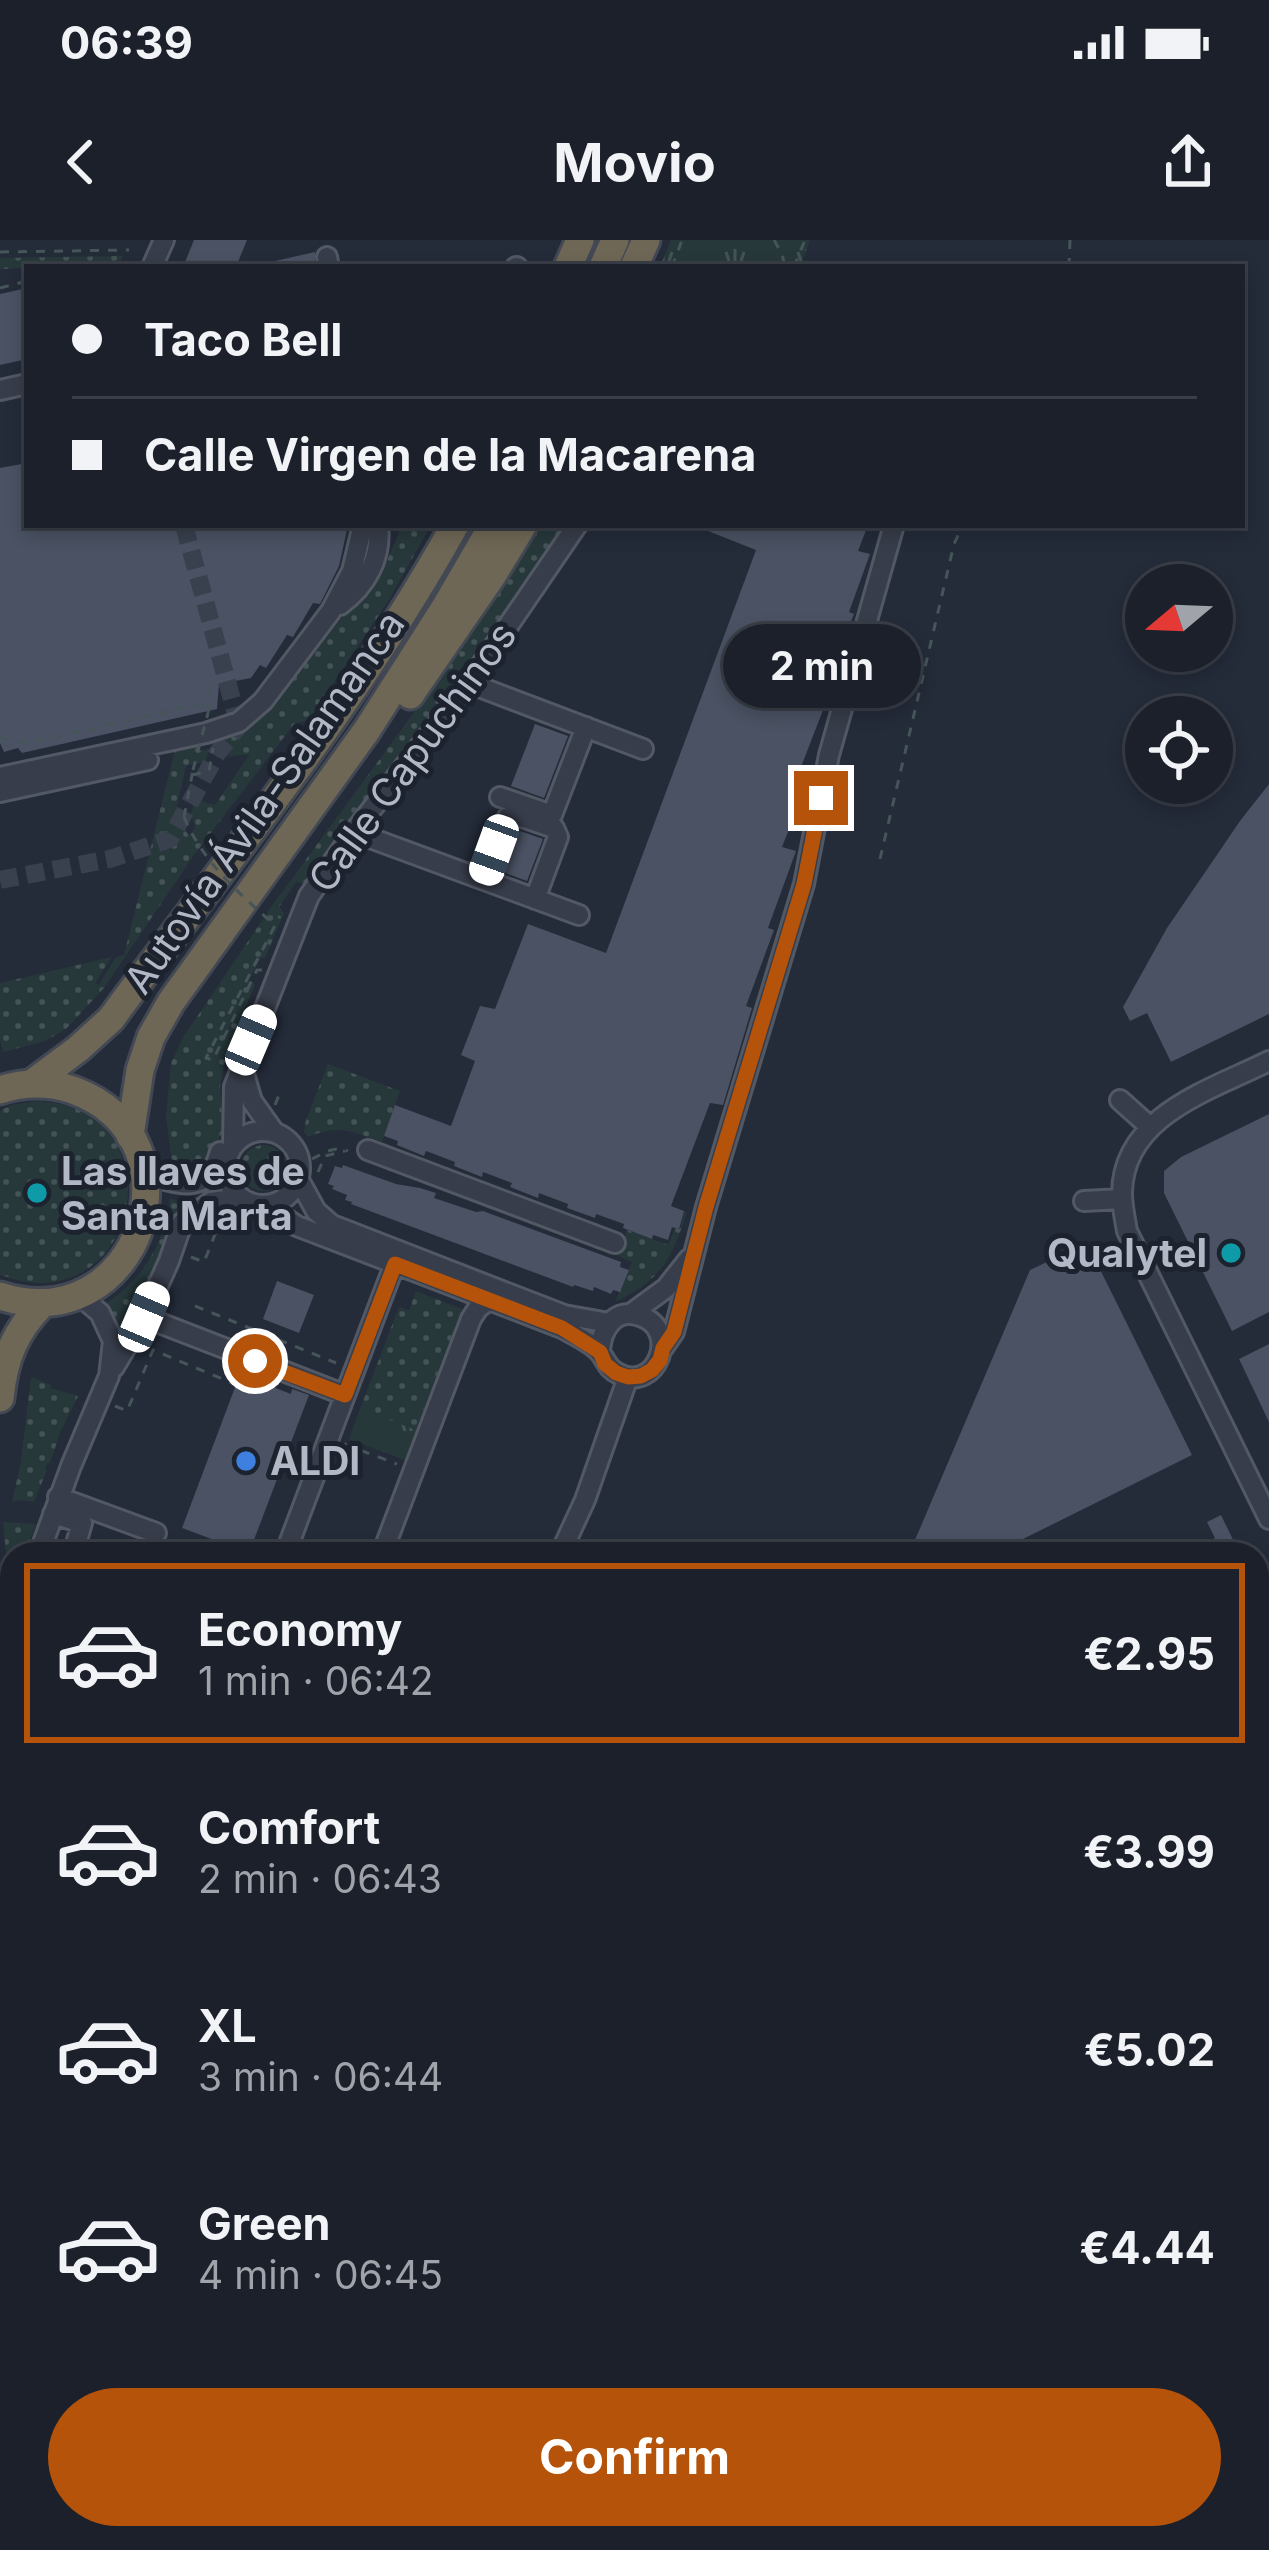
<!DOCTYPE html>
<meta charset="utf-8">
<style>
body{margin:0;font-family:Inter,sans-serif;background:#282d37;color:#f1f3f6;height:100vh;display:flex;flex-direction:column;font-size:45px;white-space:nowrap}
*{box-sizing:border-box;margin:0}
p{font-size:39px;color:#a0a3a9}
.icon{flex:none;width:66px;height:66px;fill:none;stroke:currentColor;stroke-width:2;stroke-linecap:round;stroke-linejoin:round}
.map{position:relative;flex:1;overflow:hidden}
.panel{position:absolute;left:0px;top:1302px;width:1269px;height:1008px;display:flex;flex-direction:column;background:#1b202b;border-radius:36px 36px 0 0;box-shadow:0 6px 18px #0003,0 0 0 3px #393e47}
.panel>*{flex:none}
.hud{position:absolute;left:24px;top:24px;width:1221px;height:264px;border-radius:0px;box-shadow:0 6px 18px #0003,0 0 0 3px #393e47;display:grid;align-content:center;height:264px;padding:0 48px;background:#1b202b}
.needle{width:78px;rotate:251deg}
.fabs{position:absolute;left:1125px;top:324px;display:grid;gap:24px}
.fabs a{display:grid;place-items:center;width:108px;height:108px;border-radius:50%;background:#1b202b;box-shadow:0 6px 18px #0003,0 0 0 3px #393e47;font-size:60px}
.end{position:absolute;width:54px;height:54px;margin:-27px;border:15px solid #b45309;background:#fff;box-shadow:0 0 0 6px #fff}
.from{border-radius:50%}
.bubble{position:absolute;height:84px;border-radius:42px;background:#1b202b;box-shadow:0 6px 18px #0003,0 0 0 3px #393e47;font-size:39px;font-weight:700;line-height:84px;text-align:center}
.car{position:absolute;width:36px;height:72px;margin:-36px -18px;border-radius:15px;box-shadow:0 0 9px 3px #0007;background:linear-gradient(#fff 24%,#345 0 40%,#fff 0 76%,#345 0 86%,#fff 0)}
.hud b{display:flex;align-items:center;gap:42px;height:114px;font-size:45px}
.hud b+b{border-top:3px solid #393e47}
.hud i{width:30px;height:30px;background:#f1f3f6}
ul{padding:21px 0 0;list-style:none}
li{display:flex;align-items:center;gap:36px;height:180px;margin:0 24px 18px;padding:0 24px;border:6px solid transparent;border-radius:0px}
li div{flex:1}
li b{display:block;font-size:45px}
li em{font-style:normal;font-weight:700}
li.on{border-color:#b45309}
li>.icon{width:108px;height:108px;stroke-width:1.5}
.primary-button{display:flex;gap:24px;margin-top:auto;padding:24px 48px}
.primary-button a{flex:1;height:138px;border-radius:72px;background:#b45309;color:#fff;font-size:48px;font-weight:700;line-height:138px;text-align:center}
.status{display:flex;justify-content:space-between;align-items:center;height:84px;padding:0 60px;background:#1b202b;direction:ltr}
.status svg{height:33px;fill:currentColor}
header{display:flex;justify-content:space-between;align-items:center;height:156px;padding:0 48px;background:#1b202b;font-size:54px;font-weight:700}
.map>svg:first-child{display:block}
</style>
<div class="status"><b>06:39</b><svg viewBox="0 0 49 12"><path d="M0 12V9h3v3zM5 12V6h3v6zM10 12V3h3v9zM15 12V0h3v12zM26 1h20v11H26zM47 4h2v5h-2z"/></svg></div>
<header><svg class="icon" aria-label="back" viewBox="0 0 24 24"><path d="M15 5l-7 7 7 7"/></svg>Movio<svg class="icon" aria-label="share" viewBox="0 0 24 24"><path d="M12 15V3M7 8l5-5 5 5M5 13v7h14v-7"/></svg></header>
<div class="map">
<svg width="1269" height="2310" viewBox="0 0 1269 2310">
<defs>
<pattern id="grass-dots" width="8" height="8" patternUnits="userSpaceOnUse" patternTransform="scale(3)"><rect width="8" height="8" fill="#27383b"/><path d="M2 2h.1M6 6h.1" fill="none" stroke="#445356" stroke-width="1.8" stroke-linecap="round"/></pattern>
<pattern id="park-tufts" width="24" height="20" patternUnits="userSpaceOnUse" patternTransform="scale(3)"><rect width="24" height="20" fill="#27383b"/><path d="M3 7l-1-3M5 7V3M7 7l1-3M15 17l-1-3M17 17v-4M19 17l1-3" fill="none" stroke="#445356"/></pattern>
</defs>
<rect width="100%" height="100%" fill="#242b39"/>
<!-- grass -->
<path fill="url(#grass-dots)" d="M 123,16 L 118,27 L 81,27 L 79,21 L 57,27 L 0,29 L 0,18 Z
M 402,285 L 431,285 L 387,363 L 309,480 L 294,484 L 194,615 L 104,748 L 66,789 L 45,801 L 3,812 L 0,800 L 0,743 L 112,717 L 95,743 L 99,745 L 116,717 L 124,715 L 175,510 L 198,505 L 197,511 L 209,509 L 205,522 L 186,526 L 174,579 L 181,584 L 189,596 L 195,588 L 191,574 L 195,559 L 215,565 L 250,514 L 217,518 L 219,500 L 245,494 L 384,328 Z
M 536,285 L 563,285 L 476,417 L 303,644 L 296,642 L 279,667 L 284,673 L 265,718 L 261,718 L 249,740 L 255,744 L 226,816 L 220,846 L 223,890 L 203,933 L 174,936 L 166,877 L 171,823 L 184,796 L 274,663 L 479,384 Z
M 328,824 L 400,851 L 382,902 C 351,891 339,884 308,897 L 304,892 L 306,880 Z
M 38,861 C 47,862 57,863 66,865 C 169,898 135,1056 27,1042 C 18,1041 9,1037 0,1035 L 0,871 L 11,865 Z
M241 928a23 23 0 1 1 46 0a23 23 0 1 1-46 0Z
M 170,958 L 175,960 L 184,971 L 120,1101 L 107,1063 C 144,1037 165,1003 170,958 Z
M 684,971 L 687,972 C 672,1019 661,1040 615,1062 L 632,1022 L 618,1016 L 627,990 L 668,1005 L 675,988 L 680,989 Z
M 416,1051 L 462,1069 L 416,1190 L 360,1169 L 399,1067 L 409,1070 Z
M 31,1137 L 51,1145 L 51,1148 L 78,1156 L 60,1193 L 50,1223 L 47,1223 L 45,1229 L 47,1230 L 34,1262 L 19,1260 L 12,1262 L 21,1222 Z
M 3,1282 L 36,1284 L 25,1314 L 12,1314 L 12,1376 Z
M 1122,2298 L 1160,2298 L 1155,2310 L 1102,2310 Z"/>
<!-- park -->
<path fill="url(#park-tufts)" d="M 671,0 L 810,0 L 800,27 L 660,27 Z
M 360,1169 L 416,1190 L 405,1220 L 349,1199 Z"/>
<!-- building -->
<path fill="#4a5263" d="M 194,0 L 247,0 L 236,27 L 183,27 Z
M 315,12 L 315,27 L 276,27 L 275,21 Z
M 27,48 L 27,119 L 0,125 L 0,54 Z
M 27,223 L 27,285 L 348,285 L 339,326 L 320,364 L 313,363 L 293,397 L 287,395 L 266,428 L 260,425 L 251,438 L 219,444 L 217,469 L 22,513 L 18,508 L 4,512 L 0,503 L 0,228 Z
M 693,285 L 868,285 L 858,311 L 870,314 L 849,372 L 854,374 L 824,449 L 830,452 L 801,527 L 812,531 L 782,607 L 796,611 L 768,688 L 774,690 L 746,766 L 752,768 L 723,865 L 710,863 L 671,966 L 684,971 L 679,989 L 672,987 L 668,1000 L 653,995 L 652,999 L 623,988 L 624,984 L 596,974 L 595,978 L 567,968 L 568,964 L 539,953 L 538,958 L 510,947 L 512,943 L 483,932 L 482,937 L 454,926 L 455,922 L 426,911 L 424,916 L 397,905 L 398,901 L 384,896 L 395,865 L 451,886 L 475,821 L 461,815 L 480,766 L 495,769 L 528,684 L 606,713 L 756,310 Z
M 535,484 L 568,496 L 544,558 L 511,546 Z
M 1269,544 L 1269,774 L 1171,822 L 1147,773 L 1130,781 L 1123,767 L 1167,688 L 1240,581 Z
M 517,590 L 543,599 L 527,641 L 500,631 Z
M 1269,874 L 1269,1072 L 1232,1091 L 1164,953 L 1164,931 L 1181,917 Z
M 343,925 L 396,944 L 420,948 L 436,953 L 434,958 L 476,972 L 483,971 L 621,1022 L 620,1027 L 629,1030 L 620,1052 L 613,1050 L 611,1054 L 594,1047 L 593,1051 L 574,1045 L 573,1047 L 351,964 L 352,962 L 345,960 L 347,955 L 332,949 L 334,946 L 328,944 L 335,926 L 342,928 Z
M 1087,1003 L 1192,1215 L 993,1314 L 909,1314 L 1030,1030 Z
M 277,1041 L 314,1055 L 299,1093 L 263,1079 Z
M 1269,1104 L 1269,1182 L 1239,1119 Z
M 240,1134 L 291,1154 L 292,1149 L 309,1155 L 249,1313 L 182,1288 Z
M 1221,1275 L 1240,1314 L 1181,1314 L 1215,1298 L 1207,1282 Z"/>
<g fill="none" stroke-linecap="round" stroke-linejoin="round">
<!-- minor-tunnel -->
<path stroke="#39404e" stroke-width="18" stroke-dasharray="18 9" stroke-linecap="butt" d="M 184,285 L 239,485
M 0,640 L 110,619 L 170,599 L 218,512 L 246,477"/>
<!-- minor casing -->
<g stroke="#525864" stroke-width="24">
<path id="minor" d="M 327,17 L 329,27
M 152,27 L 164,0
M 516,27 L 517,27
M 0,150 L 27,144
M 340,365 C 366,346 382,318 378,285
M 469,443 L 643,509
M 0,537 L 206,493 L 239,482 L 263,461 L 331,371 L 352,331 L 363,285
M 0,552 L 148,520
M 500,557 L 552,575 L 586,487
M 354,592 L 579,675
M 482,639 L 508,577 L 513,574 L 554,588 L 558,597 L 535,659
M 1269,821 C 1211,850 1123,875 1122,953 C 1122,966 1125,979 1127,991 L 1269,1279
M 242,827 L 252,861 L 274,892
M 1120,860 L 1149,886
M226 928a37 37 0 1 1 74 0a37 37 0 1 1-74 0Z
M 233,905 L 234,847 L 309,656 L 354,592 L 469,443 L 577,285
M 368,910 L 615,1003
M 145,934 C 179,944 208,956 220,912
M 299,940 L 316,971 L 332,985 L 564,1075 L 609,1083
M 1084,961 L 1122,959
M 267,966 L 297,986 L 562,1088 C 574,1095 593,1103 601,1114 C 607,1122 608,1129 619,1134 C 657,1153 681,1089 640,1076 C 615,1067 601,1089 600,1112
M 632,1073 L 666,1048 L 689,1019
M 144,1077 L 345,1155
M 663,1108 L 674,1092 L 706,967 L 804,644 L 829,515 L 894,285
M 114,1127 L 144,1077 L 169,1021 L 182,983 L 211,962 L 240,958
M 58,1257 L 156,1293
M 53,1274 L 82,1283 L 73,1314
M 39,1314 L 71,1226 L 109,1136 L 113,1101 L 100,1073 L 79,1055
M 285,1314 L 395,1023
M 382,1314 L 471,1079 L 478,1068 L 489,1060
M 560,1314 L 585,1260 L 628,1137
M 1268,1829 L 1269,1830
M 1257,1881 L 1269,1886
M 1257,1969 L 1269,1975
M 0,2026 L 12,2023
M 1257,2065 L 1269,2070
M 1257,2116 L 1269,2122
M 1257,2275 L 1269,2247
M 1194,2298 L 1221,2310
M 1242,2310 L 1247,2298"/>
</g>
<!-- major casing -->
<g stroke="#404652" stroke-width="30">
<path id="major" d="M 1257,1689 L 1269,1673
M 1257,1725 L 1269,1708
M 1068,2310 L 1072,2298"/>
</g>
<!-- highway casing -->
<g stroke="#424854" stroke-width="33">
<path id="highway" d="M 568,27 L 580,0
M 603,27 L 615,0
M 634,27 L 646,0
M 410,455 L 492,336 L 523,285
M 31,844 L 78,809 L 111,779 C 229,618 358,460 455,285
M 0,850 C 23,842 50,842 73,850 C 207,899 140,1101 0,1056
M 130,896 L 140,830 L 151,797 L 171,762 L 367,490 L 446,366 L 493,285
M 0,1158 C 4,1118 15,1091 43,1063
M 0,1375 L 12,1445
M 0,1542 L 12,1595
M 167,2298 L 170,2310
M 200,2298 L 202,2310"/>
</g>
<!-- path -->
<path stroke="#455559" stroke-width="3" stroke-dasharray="9 9" stroke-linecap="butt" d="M 774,0 L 782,14 L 785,27
M 0,12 L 129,10
M 672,27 L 682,0
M 794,27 L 805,0
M 1069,27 L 1070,0
M 0,48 L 27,41
M 208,473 L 211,445
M 0,498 L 29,503 L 209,462
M 192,535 L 209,531 L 213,508
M 184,577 L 193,530
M 880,619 L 954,304 L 963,285
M 262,730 L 257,730 L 213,820 L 206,818 L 280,676
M 275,865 L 281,850
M 312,919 C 324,913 335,905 348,911
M 318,932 L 325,916 L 345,911
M 191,1017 L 204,1022 L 222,977
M 195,1066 L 336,1123
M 115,1166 L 127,1171 L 153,1110 L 232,1143
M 344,1204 L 397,1224
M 1257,2012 L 1269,2018
M 1257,2155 L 1269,2161
M 1257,2180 L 1269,2186
M 1257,2215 L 1269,2220
M 1172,2300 L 1173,2298
M 1105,2302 L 1107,2298
M 1157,2310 L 1163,2298"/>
<!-- minor -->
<use href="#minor" stroke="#373d4a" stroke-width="18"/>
<!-- major -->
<use href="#major" stroke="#555c6a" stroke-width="24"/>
<!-- highway -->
<use href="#highway" stroke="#6f6755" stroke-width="27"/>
<!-- rail -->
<path stroke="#596170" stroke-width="6" stroke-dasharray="12 12" stroke-linecap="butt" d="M 1257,1689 L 1269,1690
M 0,2107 L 12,2100"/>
<!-- path-bridge -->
<path stroke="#455559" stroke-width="3" stroke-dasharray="9 9" stroke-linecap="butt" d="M 193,530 L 208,473
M 184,577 C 203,622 238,653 275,685"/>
</g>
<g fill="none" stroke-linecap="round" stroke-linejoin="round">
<!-- route -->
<path stroke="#b45309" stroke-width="15" d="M 255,1121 L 345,1155 L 395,1024 L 562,1088 L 600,1112 L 605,1124 L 616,1133 L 628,1137 L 641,1136 L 652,1130 L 660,1120 L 663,1108 L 674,1092 L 706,967 L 804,644 L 821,558"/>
</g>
<!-- markers -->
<g fill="#0f9aa8" stroke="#1c222e" stroke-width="4.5">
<circle cx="37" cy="953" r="12"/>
<circle cx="1231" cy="1013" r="12"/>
</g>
<circle fill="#3f7fe0" stroke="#1c222e" stroke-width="4.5" cx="246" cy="1221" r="12"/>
<g text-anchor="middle" stroke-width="10" stroke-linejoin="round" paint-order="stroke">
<!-- street labels -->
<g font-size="39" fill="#b2b8c5" stroke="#1c222e">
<text transform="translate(412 517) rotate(-54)" y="14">Calle Capuchinos</text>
<text transform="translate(264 562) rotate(-55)" y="14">Autovía Ávila-Salamanca</text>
</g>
<!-- poi labels -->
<g font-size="39" font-weight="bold" fill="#b2b8c5" stroke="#1c222e" text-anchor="start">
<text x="61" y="945">Las llaves de<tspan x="61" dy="45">Santa Marta</tspan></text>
<text x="1207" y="1027" text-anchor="end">Qualytel</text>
<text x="270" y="1235">ALDI</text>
</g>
</g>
</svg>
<div class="fabs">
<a><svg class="needle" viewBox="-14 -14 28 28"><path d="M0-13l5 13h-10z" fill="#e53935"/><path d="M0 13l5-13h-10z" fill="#a0a3a9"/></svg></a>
<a><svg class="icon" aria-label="locate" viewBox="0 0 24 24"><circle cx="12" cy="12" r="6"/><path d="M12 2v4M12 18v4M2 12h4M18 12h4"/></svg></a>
</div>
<i class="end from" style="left:255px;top:1121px"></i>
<i class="end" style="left:821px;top:558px"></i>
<div class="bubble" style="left:723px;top:384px;width:198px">2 min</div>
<i class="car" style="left:494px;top:610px;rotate:200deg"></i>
<i class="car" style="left:251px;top:800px;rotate:23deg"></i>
<i class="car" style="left:144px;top:1077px;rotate:23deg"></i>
<div class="hud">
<b><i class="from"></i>Taco Bell</b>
<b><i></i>Calle Virgen de la Macarena</b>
</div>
<section class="panel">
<ul>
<li class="on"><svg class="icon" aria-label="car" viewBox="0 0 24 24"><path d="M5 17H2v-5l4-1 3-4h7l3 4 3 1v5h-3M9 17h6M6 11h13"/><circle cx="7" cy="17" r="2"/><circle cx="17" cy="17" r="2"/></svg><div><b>Economy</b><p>1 min · 06:42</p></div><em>€2.95</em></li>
<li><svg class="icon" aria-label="car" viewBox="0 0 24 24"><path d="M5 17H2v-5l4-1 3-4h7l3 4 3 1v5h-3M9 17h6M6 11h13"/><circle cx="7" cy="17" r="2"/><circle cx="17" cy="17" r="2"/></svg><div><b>Comfort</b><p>2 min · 06:43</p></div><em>€3.99</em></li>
<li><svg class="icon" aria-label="car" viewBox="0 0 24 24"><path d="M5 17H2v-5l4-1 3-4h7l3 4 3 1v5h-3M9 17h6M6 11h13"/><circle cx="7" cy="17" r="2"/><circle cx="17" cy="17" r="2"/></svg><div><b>XL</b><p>3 min · 06:44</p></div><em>€5.02</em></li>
<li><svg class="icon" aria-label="car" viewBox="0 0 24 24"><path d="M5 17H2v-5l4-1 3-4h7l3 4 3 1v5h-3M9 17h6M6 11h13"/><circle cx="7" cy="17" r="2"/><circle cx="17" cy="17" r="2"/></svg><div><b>Green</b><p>4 min · 06:45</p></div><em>€4.44</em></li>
</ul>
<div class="primary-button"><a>Confirm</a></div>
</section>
</div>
